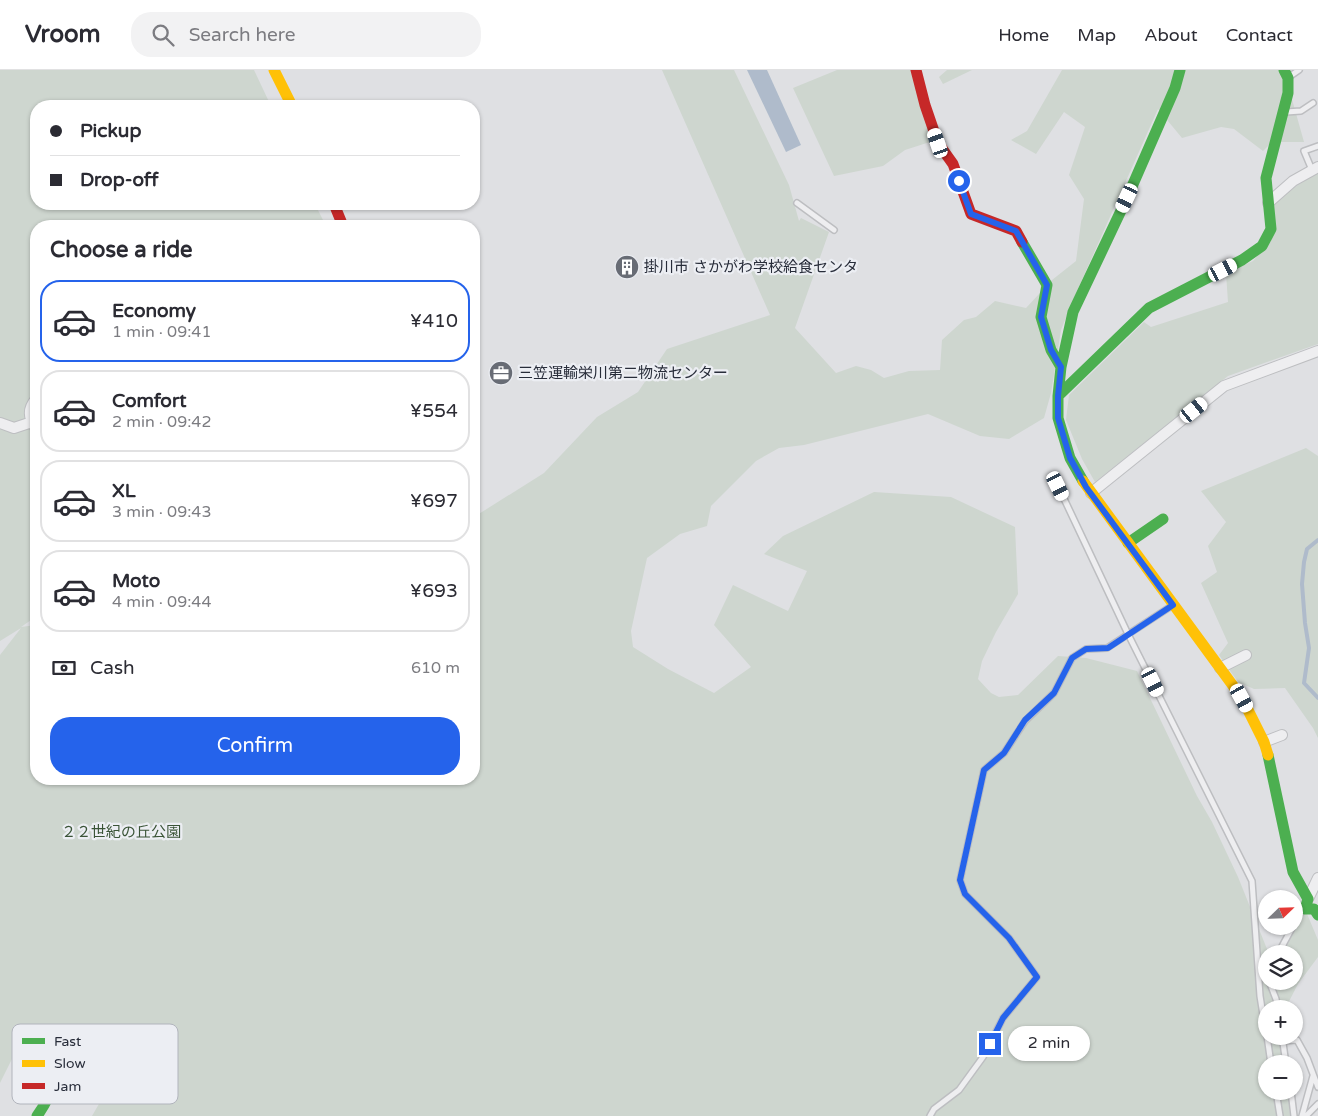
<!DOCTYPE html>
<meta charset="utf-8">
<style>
body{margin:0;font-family:"Varela Round","Noto Sans JP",sans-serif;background:#f2f2f3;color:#2b2b33;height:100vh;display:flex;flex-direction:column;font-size:19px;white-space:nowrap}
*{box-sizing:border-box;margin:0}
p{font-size:16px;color:#7c7c81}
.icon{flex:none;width:28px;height:28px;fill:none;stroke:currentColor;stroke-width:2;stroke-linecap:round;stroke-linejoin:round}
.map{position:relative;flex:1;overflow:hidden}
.panel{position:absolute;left:30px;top:150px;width:450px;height:565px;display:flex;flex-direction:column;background:#fff;border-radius:20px;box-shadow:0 1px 4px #0004}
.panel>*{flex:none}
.guide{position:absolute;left:30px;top:30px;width:450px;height:110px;border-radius:20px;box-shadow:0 1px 4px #0004;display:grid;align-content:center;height:110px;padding:0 20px;background:#fff}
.needle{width:32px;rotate:67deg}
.buttons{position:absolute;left:1258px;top:820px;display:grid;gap:10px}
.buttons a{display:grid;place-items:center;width:45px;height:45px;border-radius:50%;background:#fff;box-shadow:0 1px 4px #0004;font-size:25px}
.end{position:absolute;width:22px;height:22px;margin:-11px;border:6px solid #2563eb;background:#fff;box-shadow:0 0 0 2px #fff}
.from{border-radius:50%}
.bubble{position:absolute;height:35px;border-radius:18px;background:#fff;box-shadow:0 1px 4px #0004;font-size:16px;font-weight:600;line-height:35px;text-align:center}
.car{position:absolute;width:15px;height:30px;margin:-15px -8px;border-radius:6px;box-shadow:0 0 4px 1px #0007;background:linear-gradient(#fff 24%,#345 0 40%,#fff 0 76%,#345 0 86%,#fff 0)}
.guide b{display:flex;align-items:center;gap:18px;height:48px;font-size:19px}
.guide b+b{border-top:1px solid #e1e1e2}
.guide i{width:12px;height:12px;background:#2b2b33}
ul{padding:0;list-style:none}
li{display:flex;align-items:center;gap:15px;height:82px;margin:0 10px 8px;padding:0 10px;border:2px solid #e1e1e2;border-radius:20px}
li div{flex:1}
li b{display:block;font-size:19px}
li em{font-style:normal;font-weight:600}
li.current{border-color:#2563eb}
li>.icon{width:45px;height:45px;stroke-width:1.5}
h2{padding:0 20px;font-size:22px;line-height:60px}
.pay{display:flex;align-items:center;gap:12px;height:55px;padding:0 20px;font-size:19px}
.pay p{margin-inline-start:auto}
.action{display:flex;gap:10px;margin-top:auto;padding:10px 20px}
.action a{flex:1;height:58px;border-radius:20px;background:#2563eb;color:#fff;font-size:20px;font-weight:600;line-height:58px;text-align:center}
header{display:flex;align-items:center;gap:30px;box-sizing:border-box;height:70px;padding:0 25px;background:#fff;border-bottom:1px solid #e1e1e2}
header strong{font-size:24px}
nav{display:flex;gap:28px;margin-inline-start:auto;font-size:18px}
.search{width:350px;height:45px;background:#f2f2f3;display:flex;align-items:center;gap:12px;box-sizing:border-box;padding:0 18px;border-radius:20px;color:#7c7c81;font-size:19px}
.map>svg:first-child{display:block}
</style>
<header>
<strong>Vroom</strong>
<div class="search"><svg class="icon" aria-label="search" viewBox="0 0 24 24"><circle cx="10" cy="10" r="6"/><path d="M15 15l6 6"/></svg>Search here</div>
<nav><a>Home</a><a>Map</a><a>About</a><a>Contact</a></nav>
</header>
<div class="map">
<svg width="1318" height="1046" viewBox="0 0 1318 1046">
<rect width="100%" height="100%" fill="#dfe0e3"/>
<!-- green -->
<path fill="#ced6cf" d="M 0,0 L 254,0 L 271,36 L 36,36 L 36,134 L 315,134 L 326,156 L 36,156 L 36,549 L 34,548 L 21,557 L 36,555 L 36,709 L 474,709 L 474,447 L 544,403 L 597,347 L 638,322 L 667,279 L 770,245 L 662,0 L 734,0 L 789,115 L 799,151 L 801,148 L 829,162 L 795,258 L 836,303 L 856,296 L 871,300 L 884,308 L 909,301 L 940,300 L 942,270 L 964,250 L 976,247 L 995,231 L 1026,238 L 1052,210 L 1076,191 L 1084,129 L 1069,105 L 1085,57 L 1064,42 L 1036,84 L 1011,70 L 1027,61 L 1062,0 L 1281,0 L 1288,15 L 1304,72 L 1272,72 L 1263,81 L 1234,59 L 1221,57 L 1182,68 L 1158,39 L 1073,230 L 1061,260 L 1051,323 L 1044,348 L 1009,369 L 980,366 L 928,344 L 804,375 L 779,378 L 756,391 L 711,436 L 707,456 L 680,464 L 647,488 L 631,561 L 633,577 L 668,599 L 714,623 L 751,597 L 714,555 L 733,515 L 788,541 L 807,501 L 764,484 L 783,466 L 874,422 L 951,427 L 1015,457 L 1018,524 L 996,562 L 982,591 L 978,609 L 991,623 L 999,627 L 1018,625 L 1058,586 L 1086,588 L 1137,601 L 1197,726 L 1212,752 L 1238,807 L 1269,884 L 1266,884 L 1266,911 L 1294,911 L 1294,884 L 1283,884 L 1305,839 L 1318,870 L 1318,887 L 1298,914 L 1285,939 L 1266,939 L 1266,966 L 1284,966 L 1286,994 L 1266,994 L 1266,1021 L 1288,1021 L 1290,1046 L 92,1046 L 115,1006 L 12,989 L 0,1013 L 0,585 L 21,558 L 0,571 Z
M 837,0 L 913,0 L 933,71 L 905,80 L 883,96 L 834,106 L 793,18 Z
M 947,0 L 972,0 L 943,14 L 939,7 Z
M 1318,103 L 1318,274 L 1228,306 L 1095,412 L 1082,389 L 1066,350 L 1069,325 L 1144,252 L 1151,257 L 1228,232 L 1226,203 L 1253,191 L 1272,169 L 1268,133 Z
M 1306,378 L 1318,386 L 1318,668 L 1313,658 L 1285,618 L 1254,619 L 1238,612 L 1219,585 L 1228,573 L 1201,513 L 1217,502 L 1208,476 L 1226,452 L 1201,421 Z"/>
<!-- water -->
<path fill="#afbbcb" d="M 747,0 L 767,0 L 801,75 L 786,82 Z"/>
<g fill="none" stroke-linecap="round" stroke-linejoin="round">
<!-- stream -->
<path stroke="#afbbcb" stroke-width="4" d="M 1318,470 L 1307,479 L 1304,492 L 1302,514 L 1305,553 L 1309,578 L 1304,613 L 1318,628"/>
<!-- lane casing -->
<g stroke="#bdbec1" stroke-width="8">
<path id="lane" d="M 1289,7 L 1299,0
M 1286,42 L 1301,41 L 1313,33
M 1312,100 L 1304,81 L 1318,76
M 797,133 L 834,160
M 1058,416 L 1128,564 L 1252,811 L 1260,926 L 1266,964
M 1294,855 L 1303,838
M 1278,884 L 1293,856
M 1269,911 L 1276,929 L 1278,939
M 1267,966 L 1271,994
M 1282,966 L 1286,994
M 1283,971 L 1297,970 L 1307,988 L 1318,1017
M 1276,1021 L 1280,1046
M 1291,1021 L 1294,1046
M 930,1046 L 934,1039 L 959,1020 L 983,987 L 1003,948 L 1037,907 L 1009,868 L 965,824 L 960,810 L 984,700 L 1004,683 L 1025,651 L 1054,623 L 1072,588 L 1086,579 L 1107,578 L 1173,535
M 1302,1046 L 1313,1006
M 1306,1046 L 1318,1034"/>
</g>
<!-- street casing -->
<g stroke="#bdbec1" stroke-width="12">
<path id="street" d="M 1268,133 L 1293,111 L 1318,97
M 0,353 L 14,358 L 32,352
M 35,357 C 28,347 28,338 36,329
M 1091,423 L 1224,316 L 1318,281
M 1220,598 L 1246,585
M 1264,672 L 1282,665
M 1308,829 L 1318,808"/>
</g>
<!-- lane -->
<use href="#lane" stroke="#eeeef0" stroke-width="5"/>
<!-- street -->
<use href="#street" stroke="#eeeef0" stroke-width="10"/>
<!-- fast -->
<path stroke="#4caf50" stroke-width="11" d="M 1022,172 L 1047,215 L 1041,247 L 1051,280 L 1061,297
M 1058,326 L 1149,238 L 1242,190 L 1262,176 L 1271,159 L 1266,108 L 1288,23 L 1288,8 L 1284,0
M 1083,411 L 1070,388 L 1058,348 L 1058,326 L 1061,297 L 1073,242 L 1127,128 L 1175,18 L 1180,0
M 1128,473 L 1163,449
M 1268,685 L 1293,802 L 1308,829 L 1305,839 L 1314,839 L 1318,845
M 37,1046 C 53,1024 59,1000 65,974"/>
<!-- slow -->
<path stroke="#ffc107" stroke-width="11" d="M 274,0 L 292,36
M 1083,411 L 1242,628 L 1264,672 L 1268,685"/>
<!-- jam -->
<path stroke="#c62828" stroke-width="11" d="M 916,0 L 925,35 L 938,73 L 953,94 L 971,144 L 1016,161 L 1022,172
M 334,134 L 343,156"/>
</g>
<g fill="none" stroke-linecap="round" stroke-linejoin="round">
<!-- route -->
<path stroke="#2563eb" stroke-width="6" d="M 959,111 L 971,144 L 1016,161 L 1047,215 L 1041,247 L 1051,280 L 1061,297 L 1058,326 L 1058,348 L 1070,388 L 1086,417 L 1173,535 L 1108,578 L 1086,579 L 1072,588 L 1054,623 L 1025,650 L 1004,683 L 984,700 L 960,810 L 965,824 L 1009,868 L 1037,907 L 1003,948 L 990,974"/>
</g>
<!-- icons -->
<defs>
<g id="building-disc" transform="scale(1.25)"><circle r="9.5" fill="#686c75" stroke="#eceef3"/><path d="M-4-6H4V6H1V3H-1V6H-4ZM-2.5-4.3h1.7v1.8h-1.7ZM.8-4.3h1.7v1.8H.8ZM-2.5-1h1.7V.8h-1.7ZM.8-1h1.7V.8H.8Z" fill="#fff"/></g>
<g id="office-disc" transform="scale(1.25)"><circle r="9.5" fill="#686c75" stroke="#eceef3"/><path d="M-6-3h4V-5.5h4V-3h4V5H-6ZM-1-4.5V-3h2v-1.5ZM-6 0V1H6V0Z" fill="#fff"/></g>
</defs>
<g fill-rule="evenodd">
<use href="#building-disc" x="627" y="197"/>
<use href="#office-disc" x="501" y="303"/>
</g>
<g text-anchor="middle" stroke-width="4.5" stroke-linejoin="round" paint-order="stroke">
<!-- poi labels -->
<g font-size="15" fill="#282d3a" stroke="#eceef3" text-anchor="start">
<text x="644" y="202">掛川市 さかがわ学校給食センタ</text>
<text x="518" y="308">三笠運輸栄川第二物流センター</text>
</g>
<!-- park labels -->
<g font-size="15" fill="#3a5437" stroke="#eceef3">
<text x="121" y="767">２２世紀の丘公園</text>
</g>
</g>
<!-- legend -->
<rect x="12" y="954" width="166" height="80" rx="8" fill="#eceef3" stroke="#b1b4bc" stroke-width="1"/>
<rect x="22" y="968" width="23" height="6" fill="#4caf50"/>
<rect x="22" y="990" width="23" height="7" fill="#ffc107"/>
<rect x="22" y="1013" width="23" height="6" fill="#c62828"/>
<g font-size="14" fill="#282d3a">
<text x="54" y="976">Fast</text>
<text x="54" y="998">Slow</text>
<text x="54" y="1021">Jam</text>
</g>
</svg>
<div class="buttons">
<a><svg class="needle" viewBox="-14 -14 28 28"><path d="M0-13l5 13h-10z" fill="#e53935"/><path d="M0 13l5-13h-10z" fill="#7c7c81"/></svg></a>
<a><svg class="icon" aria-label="layers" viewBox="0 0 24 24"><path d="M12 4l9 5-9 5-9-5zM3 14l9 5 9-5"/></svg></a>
<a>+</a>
<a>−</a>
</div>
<i class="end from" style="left:959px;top:111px"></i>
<i class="end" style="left:990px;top:974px"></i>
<div class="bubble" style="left:1008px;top:956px;width:82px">2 min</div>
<i class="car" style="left:938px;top:73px;rotate:341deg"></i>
<i class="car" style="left:1127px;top:128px;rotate:205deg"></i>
<i class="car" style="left:1223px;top:200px;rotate:63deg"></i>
<i class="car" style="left:1194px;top:340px;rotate:51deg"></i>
<i class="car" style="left:1058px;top:416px;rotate:154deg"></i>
<i class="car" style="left:1153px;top:612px;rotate:154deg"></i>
<i class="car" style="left:1242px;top:628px;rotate:151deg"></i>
<div class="guide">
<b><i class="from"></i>Pickup</b>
<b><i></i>Drop-off</b>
</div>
<section class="panel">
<h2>Choose a ride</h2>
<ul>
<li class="current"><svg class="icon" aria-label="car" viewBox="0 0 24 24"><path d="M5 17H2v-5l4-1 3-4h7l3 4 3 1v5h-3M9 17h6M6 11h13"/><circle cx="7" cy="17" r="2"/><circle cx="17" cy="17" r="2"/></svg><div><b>Economy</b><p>1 min · 09:41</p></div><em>¥410</em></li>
<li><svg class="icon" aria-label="car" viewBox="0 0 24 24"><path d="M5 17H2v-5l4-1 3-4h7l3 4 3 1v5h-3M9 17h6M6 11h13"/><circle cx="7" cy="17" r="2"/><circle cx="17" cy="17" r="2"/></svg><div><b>Comfort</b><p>2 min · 09:42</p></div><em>¥554</em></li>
<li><svg class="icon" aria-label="car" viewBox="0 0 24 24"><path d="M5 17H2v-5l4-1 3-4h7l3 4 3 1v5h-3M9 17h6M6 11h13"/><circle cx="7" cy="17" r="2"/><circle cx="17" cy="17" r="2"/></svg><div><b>XL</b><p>3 min · 09:43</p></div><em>¥697</em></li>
<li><svg class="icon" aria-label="car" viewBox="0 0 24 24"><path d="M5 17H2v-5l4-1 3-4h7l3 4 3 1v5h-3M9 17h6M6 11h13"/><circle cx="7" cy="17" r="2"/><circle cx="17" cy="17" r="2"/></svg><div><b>Moto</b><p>4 min · 09:44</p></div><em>¥693</em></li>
</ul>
<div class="pay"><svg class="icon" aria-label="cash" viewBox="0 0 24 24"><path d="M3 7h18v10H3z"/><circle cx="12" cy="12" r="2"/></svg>Cash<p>610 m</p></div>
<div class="action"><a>Confirm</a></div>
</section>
</div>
